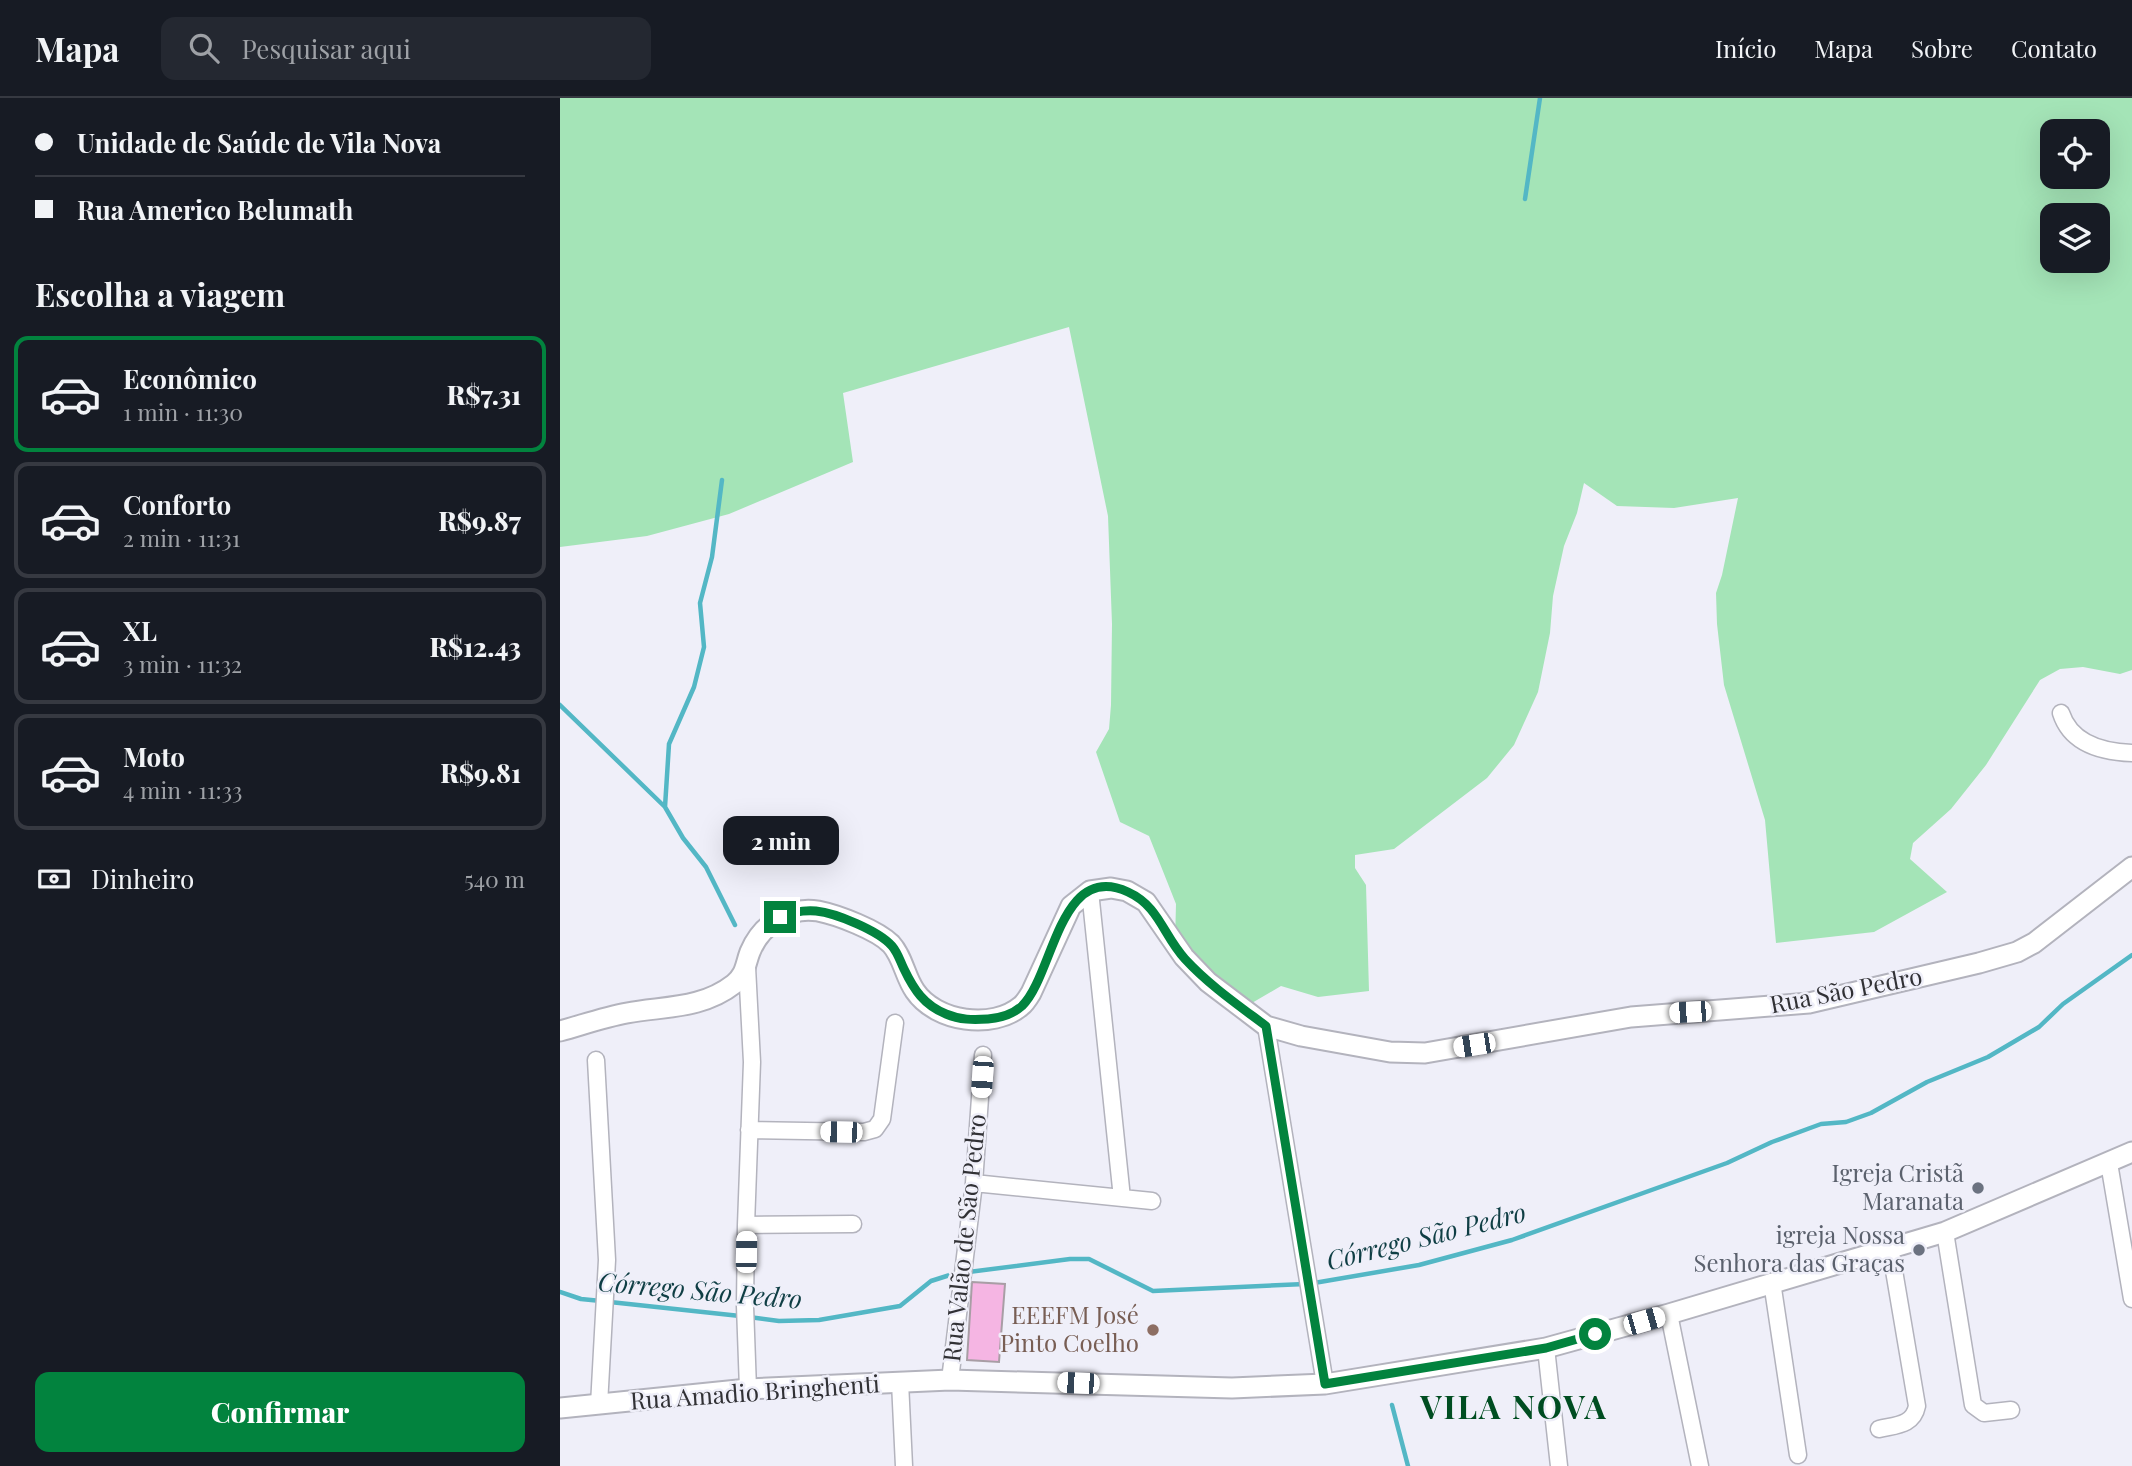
<!DOCTYPE html>
<html lang="pt">
<meta charset="utf-8">
<style>
body{margin:0;font-family:"Playfair Display",serif;background:#242831;color:#f1f3f6;height:100vh;display:flex;flex-direction:column;font-size:26px;white-space:nowrap}
*{box-sizing:border-box;margin:0}
p{font-size:23px;color:#9ea1a6}
.icon{flex:none;width:38px;height:38px;fill:none;stroke:currentColor;stroke-width:2;stroke-linecap:round;stroke-linejoin:round}
.map{position:relative;flex:1;overflow:hidden}
.panel{display:flex;flex-direction:column;background:#171b24;width:560px}
.panel>*{flex:none}
.banner{display:grid;align-content:center;height:154px;padding:0 35px;background:#171b24}
.controls{position:absolute;left:1480px;top:21px;display:grid;gap:14px}
.controls a{display:grid;place-items:center;width:70px;height:70px;border-radius:14px;background:#171b24;box-shadow:0 7px 28px #0002;font-size:35px}
.end{position:absolute;width:32px;height:32px;margin:-16px;border:9px solid #02833e;background:#fff;box-shadow:0 0 0 4px #fff}
.from{border-radius:50%}
.bubble{position:absolute;height:49px;border-radius:14px;background:#171b24;box-shadow:0 7px 28px #0002;font-size:23px;font-weight:800;line-height:49px;text-align:center}
.car{position:absolute;width:21px;height:42px;margin:-21px -10px;border-radius:9px;box-shadow:0 0 5px 2px #0007;background:linear-gradient(#fff 24%,#345 0 40%,#fff 0 76%,#345 0 86%,#fff 0)}
.banner b{display:flex;align-items:center;gap:24px;height:66px;font-size:26px}
.banner b+b{border-top:2px solid #363941}
.banner i{width:18px;height:18px;background:#f1f3f6}
ul{padding:0;list-style:none}
li{display:flex;align-items:center;gap:21px;height:116px;margin:0 14px 10px;padding:0 21px;border:4px solid #363941;border-radius:14px}
li div{flex:1}
li b{display:block;font-size:26px}
li em{font-style:normal;font-weight:800}
li.current{border-color:#02833e}
li>.icon{width:63px;height:63px;stroke-width:1.5}
h2{padding:0 35px;font-size:32px;line-height:84px}
.pay{display:flex;align-items:center;gap:18px;height:77px;padding:0 35px;font-size:26px}
.pay p{margin-inline-start:auto}
.action{display:flex;gap:14px;margin-top:auto;padding:14px 35px}
.action a{flex:1;height:80px;border-radius:14px;background:#02833e;color:#fff;font-size:28px;font-weight:800;line-height:80px;text-align:center}
header{display:flex;align-items:center;gap:42px;box-sizing:border-box;height:98px;padding:0 35px;background:#171b24;border-bottom:2px solid #363941}
header strong{font-size:33px}
nav{display:flex;gap:38px;margin-inline-start:auto;font-size:24px}
.search{width:490px;height:63px;background:#242831;display:flex;align-items:center;gap:18px;box-sizing:border-box;padding:0 24px;border-radius:14px;color:#9ea1a6;font-size:26px}
main{display:flex;flex:1;min-height:0}
.map>svg:first-child{display:block}
</style>
<header>
<strong>Mapa</strong>
<div class="search"><svg class="icon" aria-label="search" viewBox="0 0 24 24"><circle cx="10" cy="10" r="6"/><path d="M15 15l6 6"/></svg>Pesquisar aqui</div>
<nav><a>Início</a><a>Mapa</a><a>Sobre</a><a>Contato</a></nav>
</header>
<main>
<section class="panel">
<div class="banner">
<b><i class="from"></i>Unidade de Saúde de Vila Nova</b>
<b><i></i>Rua Americo Belumath</b>
</div>
<h2>Escolha a viagem</h2>
<ul>
<li class="current"><svg class="icon" aria-label="car" viewBox="0 0 24 24"><path d="M5 17H2v-5l4-1 3-4h7l3 4 3 1v5h-3M9 17h6M6 11h13"/><circle cx="7" cy="17" r="2"/><circle cx="17" cy="17" r="2"/></svg><div><b>Econômico</b><p>1 min · 11:30</p></div><em>R$7.31</em></li>
<li><svg class="icon" aria-label="car" viewBox="0 0 24 24"><path d="M5 17H2v-5l4-1 3-4h7l3 4 3 1v5h-3M9 17h6M6 11h13"/><circle cx="7" cy="17" r="2"/><circle cx="17" cy="17" r="2"/></svg><div><b>Conforto</b><p>2 min · 11:31</p></div><em>R$9.87</em></li>
<li><svg class="icon" aria-label="car" viewBox="0 0 24 24"><path d="M5 17H2v-5l4-1 3-4h7l3 4 3 1v5h-3M9 17h6M6 11h13"/><circle cx="7" cy="17" r="2"/><circle cx="17" cy="17" r="2"/></svg><div><b>XL</b><p>3 min · 11:32</p></div><em>R$12.43</em></li>
<li><svg class="icon" aria-label="car" viewBox="0 0 24 24"><path d="M5 17H2v-5l4-1 3-4h7l3 4 3 1v5h-3M9 17h6M6 11h13"/><circle cx="7" cy="17" r="2"/><circle cx="17" cy="17" r="2"/></svg><div><b>Moto</b><p>4 min · 11:33</p></div><em>R$9.81</em></li>
</ul>
<div class="pay"><svg class="icon" aria-label="cash" viewBox="0 0 24 24"><path d="M3 7h18v10H3z"/><circle cx="12" cy="12" r="2"/></svg>Dinheiro<p>540 m</p></div>
<div class="action"><a>Confirmar</a></div>
</section>
<div class="map">
<svg width="1572" height="1368" viewBox="0 0 1572 1368">
<rect width="100%" height="100%" fill="#efeff9"/>
<!-- green -->
<path fill="#a4e4b7" fill-rule="evenodd" d="M 0,0 L 1572,0 L 1572,572 L 1560,576 L 1523,569 L 1500,571 L 1480,582 L 1426,667 L 1391,711 L 1353,745 L 1350,761 L 1387,794 L 1314,834 L 1216,845 L 1205,722 L 1164,587 L 1157,526 L 1156,495 L 1162,477 L 1178,400 L 1114,410 L 1057,408 L 1024,385 L 1017,415 L 1004,448 L 993,498 L 990,535 L 978,594 L 954,647 L 927,680 L 834,751 L 795,757 L 795,770 L 806,787 L 809,893 L 758,899 L 721,888 L 685,909 L 615,843 L 616,806 L 589,738 L 560,724 L 536,654 L 549,631 L 551,607 L 552,526 L 548,418 L 509,229 L 283,295 L 293,364 L 169,416 L 87,438 L 0,449 ZM 1493,33 L 1538,33 L 1538,79 L 1493,79 ZM 1493,117 L 1538,117 L 1538,163 L 1493,163 Z"/>
<g fill="none" stroke-linecap="round" stroke-linejoin="round">
<!-- stream -->
<path stroke="#53b7c5" stroke-width="4.5" d="M 965,101 L 980,0
M 0,607 L 105,709 L 123,740 L 146,769 L 175,827
M 105,709 L 109,646 L 134,589 L 144,549 L 140,505 L 152,459 L 162,382
M 754,1185 L 859,1167 L 952,1142 L 1167,1065 L 1212,1044 L 1261,1026 L 1286,1024 L 1311,1015 L 1367,984 L 1428,959 L 1479,929 L 1503,906 L 1572,857
M 0,1194 L 21,1201 L 41,1203
M 50,1204 L 180,1218
M 189,1219 L 219,1223 L 259,1222 L 340,1208 L 371,1183 L 393,1176 L 510,1161 L 529,1161 L 593,1193 L 745,1186
M 832,1307 L 848,1368"/>
</g>
<!-- building -->
<path fill="#f5b5e3" stroke="#a89ea5" stroke-width="2" d="M 412,1184 L 445,1186 L 439,1264 L 407,1262 Z"/>
<g fill="none" stroke-linecap="round" stroke-linejoin="round">
<!-- minor casing -->
<g stroke="#b3b3bd" stroke-width="19">
<path id="minor" d="M 1501,615 C 1511,646 1543,654 1572,655
M 530,793 L 562,1100
M 187,869 L 192,964 L 186,1127 L 185,1208 L 188,1291
M 706,928 L 765,1286
M 36,962 L 47,1162 L 39,1307
M 189,1032 L 304,1034 L 315,1031 L 322,1021 L 335,925
M 1549,1065 L 1572,1201
M 414,1085 L 592,1103
M 186,1127 L 293,1126
M 1385,1134 L 1413,1307 L 1424,1315 L 1451,1312
M 1212,1184 L 1238,1357
M 1109,1216 L 1140,1368
M 986,1250 L 999,1368
M 390,1282 L 414,1085 L 423,957
M 340,1284 L 344,1368
M 1319,1331 C 1335,1327 1353,1328 1357,1308 L 1330,1149"/>
</g>
<!-- tertiary casing -->
<g stroke="#b3b3bd" stroke-width="23">
<path id="tertiary" d="M 0,933 C 22,927 45,919 67,915 C 105,908 142,911 174,886 C 186,876 185,867 190,854 C 201,827 229,808 258,813 C 278,817 317,832 331,846 C 343,859 345,879 355,893 C 376,924 433,932 461,908 C 465,905 468,900 471,895 L 511,808 L 530,793 L 551,790 L 567,793 L 586,804 L 624,859 L 648,884 L 706,928 L 741,938 L 830,954 L 865,955 L 1071,919 L 1249,905 L 1419,865 L 1457,854 L 1474,845 L 1572,769
M 0,1310 L 188,1291 L 390,1282 L 672,1290 L 765,1286 L 986,1250 L 1109,1216 L 1385,1134 L 1572,1054"/>
</g>
<!-- minor -->
<use href="#minor" stroke="#fff" stroke-width="16"/>
<!-- tertiary -->
<use href="#tertiary" stroke="#fff" stroke-width="19"/>
</g>
<g fill="none" stroke-linecap="round" stroke-linejoin="round">
<!-- route -->
<path stroke="#02833e" stroke-width="9" d="M 220,819 C 232,814 243,812 256,813 C 276,815 319,833 332,848 C 338,855 340,863 344,871 C 354,892 364,907 386,916 C 400,922 413,922 428,921 C 440,920 453,916 462,908 C 494,877 499,762 568,794 C 599,808 603,837 625,861 C 649,887 678,907 706,928 L 765,1286 L 986,1250 L 1035,1236"/>
</g>
<!-- markers -->
<g fill="#6b7280" stroke="#efeff9" stroke-width="2.5">
<circle cx="1418" cy="1090" r="7"/>
<circle cx="1359" cy="1152" r="7"/>
</g>
<circle fill="#8d6e63" stroke="#efeff9" stroke-width="2.5" cx="593" cy="1232" r="7"/>
<g text-anchor="middle" stroke-width="5" stroke-linejoin="round" paint-order="stroke">
<!-- street labels -->
<g font-size="24" fill="#313135" stroke="#efeff9">
<text transform="translate(1286 893) rotate(-11)" y="8">Rua São Pedro</text>
<text transform="translate(405 1140) rotate(-84)" y="8">Rua Valão de São Pedro</text>
<text transform="translate(195 1295) rotate(-4)" y="8">Rua Amadio Bringhenti</text>
</g>
<!-- worship labels -->
<g font-size="24" fill="#5b616d" stroke="#efeff9" text-anchor="end">
<text x="1404" y="1084">Igreja Cristã<tspan x="1404" dy="28">Maranata</tspan></text>
<text x="1345" y="1146">igreja Nossa<tspan x="1345" dy="28">Senhora das Graças</tspan></text>
</g>
<!-- education labels -->
<g font-size="24" fill="#785e54" stroke="#efeff9" text-anchor="end">
<text x="579" y="1226">EEEFM José<tspan x="579" dy="28">Pinto Coelho</tspan></text>
</g>
<!-- water labels -->
<g font-size="26" font-style="italic" fill="#0f3e44" stroke="#efeff9">
<text transform="translate(866 1139) rotate(-14)" y="9">Córrego São Pedro</text>
<text transform="translate(140 1193) rotate(5)" y="9">Córrego São Pedro</text>
</g>
<!-- district labels -->
<g font-size="32" font-weight="bold" letter-spacing="2" fill="#004d21" stroke="#efeff9">
<text x="954" y="1321">VILA NOVA</text>
</g>
</g>
</svg>
<div class="controls">
<a><svg class="icon" aria-label="locate" viewBox="0 0 24 24"><circle cx="12" cy="12" r="6"/><path d="M12 2v4M12 18v4M2 12h4M18 12h4"/></svg></a>
<a><svg class="icon" aria-label="layers" viewBox="0 0 24 24"><path d="M12 4l9 5-9 5-9-5zM3 14l9 5 9-5"/></svg></a>
</div>
<i class="end from" style="left:1035px;top:1236px"></i>
<i class="end" style="left:220px;top:819px"></i>
<div class="bubble" style="left:163px;top:718px;width:116px">2 min</div>
<i class="car" style="left:1130px;top:914px;rotate:267deg"></i>
<i class="car" style="left:914px;top:947px;rotate:261deg"></i>
<i class="car" style="left:422px;top:979px;rotate:184deg"></i>
<i class="car" style="left:281px;top:1034px;rotate:271deg"></i>
<i class="car" style="left:186px;top:1154px;rotate:1deg"></i>
<i class="car" style="left:1084px;top:1223px;rotate:74deg"></i>
<i class="car" style="left:518px;top:1285px;rotate:272deg"></i>
</div>
</main>
